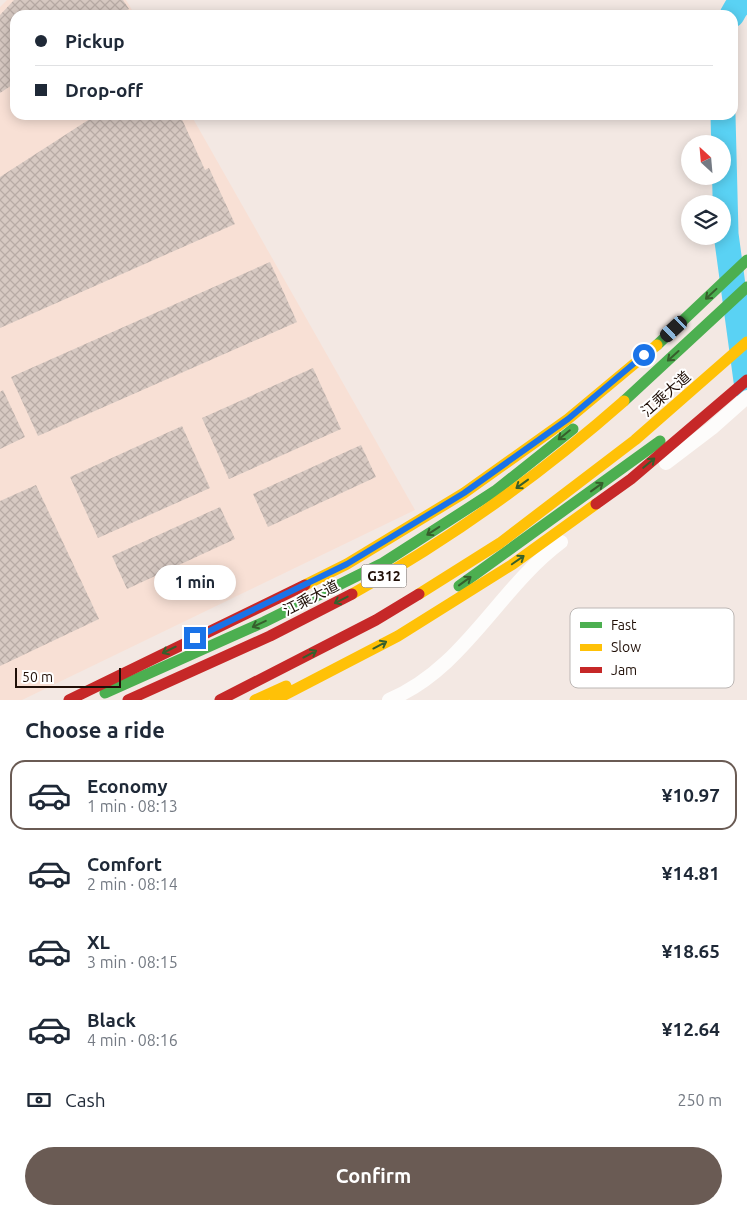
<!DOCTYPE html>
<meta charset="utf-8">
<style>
body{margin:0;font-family:Ubuntu,"Noto Sans SC",sans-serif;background:#f2f2f3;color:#1f2937;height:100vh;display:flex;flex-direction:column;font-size:19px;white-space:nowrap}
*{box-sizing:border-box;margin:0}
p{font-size:16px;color:#747a83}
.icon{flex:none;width:28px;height:28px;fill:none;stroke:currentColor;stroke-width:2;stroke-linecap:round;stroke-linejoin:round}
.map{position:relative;height:700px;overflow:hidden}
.sheet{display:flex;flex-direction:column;background:#fff;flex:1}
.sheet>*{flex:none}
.guide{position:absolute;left:10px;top:10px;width:728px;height:110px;border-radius:15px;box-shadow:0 2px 12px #0003;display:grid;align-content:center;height:110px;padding:0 25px;background:#fff}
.needle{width:32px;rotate:334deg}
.fabs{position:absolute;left:681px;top:135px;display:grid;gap:10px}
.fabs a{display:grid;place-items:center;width:50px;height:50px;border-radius:50%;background:#fff;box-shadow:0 2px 12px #0003;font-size:25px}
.scale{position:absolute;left:15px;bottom:12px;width:106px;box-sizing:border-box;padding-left:5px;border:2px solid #200f07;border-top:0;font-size:14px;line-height:18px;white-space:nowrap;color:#200f07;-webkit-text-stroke:4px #fff;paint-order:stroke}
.end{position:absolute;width:22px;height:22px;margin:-11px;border:6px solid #1a73e8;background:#fff;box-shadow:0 0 0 2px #fff}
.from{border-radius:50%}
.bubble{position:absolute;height:35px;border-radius:18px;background:#fff;box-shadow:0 2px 12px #0003;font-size:16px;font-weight:600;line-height:35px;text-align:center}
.car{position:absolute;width:15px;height:30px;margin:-15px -8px;border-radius:6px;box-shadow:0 0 4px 1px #0007;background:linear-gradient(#222 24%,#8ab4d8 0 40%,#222 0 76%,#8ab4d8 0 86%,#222 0)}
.guide b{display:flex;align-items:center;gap:18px;height:48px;font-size:19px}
.guide b+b{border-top:1px solid #e0e1e3}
.guide i{width:12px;height:12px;background:#1f2937}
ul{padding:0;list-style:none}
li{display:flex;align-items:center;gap:15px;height:70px;margin:0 10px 8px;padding:0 15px;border:2px solid transparent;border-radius:15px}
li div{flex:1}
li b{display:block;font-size:19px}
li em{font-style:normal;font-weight:600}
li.current{border-color:#6a5b54}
li>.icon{width:45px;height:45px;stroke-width:1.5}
h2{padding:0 25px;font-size:22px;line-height:60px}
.pay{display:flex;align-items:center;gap:12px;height:55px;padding:0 25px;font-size:19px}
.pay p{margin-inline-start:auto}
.action{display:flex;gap:10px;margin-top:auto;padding:10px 25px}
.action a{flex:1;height:58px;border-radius:30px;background:#6a5b54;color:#fff;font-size:20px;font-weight:600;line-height:58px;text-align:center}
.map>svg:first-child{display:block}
</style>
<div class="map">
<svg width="747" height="700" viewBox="0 0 747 700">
<defs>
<pattern id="building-cross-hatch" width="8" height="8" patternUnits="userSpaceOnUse" patternTransform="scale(1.25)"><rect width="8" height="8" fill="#d7c9c2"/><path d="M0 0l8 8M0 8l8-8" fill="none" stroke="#b8aba5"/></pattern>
</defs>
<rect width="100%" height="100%" fill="#f3e8e3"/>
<!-- built -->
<path fill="#f8e0d5" d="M 7,0 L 126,0 L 135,15 L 15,15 L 15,115 L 191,115 L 415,510 L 22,700 L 0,700 L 0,7 Z"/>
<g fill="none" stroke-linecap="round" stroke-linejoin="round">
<!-- river -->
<path stroke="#5ad2f4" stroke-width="25" d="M 732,15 L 736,8 L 744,0
M 723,115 L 726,234 L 747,388"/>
</g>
<!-- building -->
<path fill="url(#building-cross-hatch)" d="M 14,0 L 123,0 L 129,9 L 119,15 L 15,15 L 15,83 L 0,93 L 0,15 Z
M 96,115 L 180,115 L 205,170 L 209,168 L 235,224 L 0,328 L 0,177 Z
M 270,262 L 297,322 L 38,436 L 11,377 Z
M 313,368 L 341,429 L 229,479 L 202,418 Z
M 3,390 L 25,437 L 0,449 L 0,392 Z
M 182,426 L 210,488 L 98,538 L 70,477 Z
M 361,445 L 376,477 L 268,527 L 253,494 Z
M 36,485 L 99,619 L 0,666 L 0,501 Z
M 220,507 L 235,539 L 127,589 L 112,556 Z"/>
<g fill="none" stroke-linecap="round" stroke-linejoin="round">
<!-- street -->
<path stroke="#fdfcfb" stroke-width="14" d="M 666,463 L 712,428 L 747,397
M 389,700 C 464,669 498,589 561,542"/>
<!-- fast -->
<path stroke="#4caf50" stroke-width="11" d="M 657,345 L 747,260
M 624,401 L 747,287
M 459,586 L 660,441
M 105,693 L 264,622 L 383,563 L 495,491 L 573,429"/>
<!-- slow -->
<path stroke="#ffc107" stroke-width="11" d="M 305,585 L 347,564 L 464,493 L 568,419 L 657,345
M 352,594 C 449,540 540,475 624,401
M 419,594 L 500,543 L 635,440 L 747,342
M 255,700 L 286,686
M 275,700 L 398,636 L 513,564 L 596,504"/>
<!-- jam -->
<path stroke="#c62828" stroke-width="11" d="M 596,504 L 631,479 L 747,380
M 69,700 L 305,585
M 128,700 L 270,636 L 352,594
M 220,700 L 376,620 L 419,594"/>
</g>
<!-- one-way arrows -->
<defs><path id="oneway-shaft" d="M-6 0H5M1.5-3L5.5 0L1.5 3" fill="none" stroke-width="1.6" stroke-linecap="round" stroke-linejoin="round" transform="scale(1.25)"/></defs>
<g stroke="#365f2c">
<use href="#oneway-shaft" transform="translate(711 294) rotate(137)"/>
<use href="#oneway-shaft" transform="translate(673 356) rotate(138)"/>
<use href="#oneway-shaft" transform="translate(564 435) rotate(141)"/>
<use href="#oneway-shaft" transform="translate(649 463) rotate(-40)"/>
<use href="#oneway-shaft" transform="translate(522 484) rotate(144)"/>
<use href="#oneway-shaft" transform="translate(597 487) rotate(-36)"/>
<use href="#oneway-shaft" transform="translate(433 531) rotate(147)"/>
<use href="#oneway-shaft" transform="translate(518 560) rotate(-35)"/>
<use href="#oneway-shaft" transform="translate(465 581) rotate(-36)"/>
<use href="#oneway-shaft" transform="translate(341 600) rotate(153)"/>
<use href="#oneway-shaft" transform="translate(259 624) rotate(155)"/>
<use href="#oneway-shaft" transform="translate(380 645) rotate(-28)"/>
<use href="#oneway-shaft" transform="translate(169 650) rotate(154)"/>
<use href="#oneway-shaft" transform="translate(310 654) rotate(-28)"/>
</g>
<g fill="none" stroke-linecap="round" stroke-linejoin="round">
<!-- route -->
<path stroke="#1a73e8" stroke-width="6" d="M 195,638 L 347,564 L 464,493 L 568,419 L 644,355"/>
</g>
<g text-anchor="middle" stroke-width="4" stroke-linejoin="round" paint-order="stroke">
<!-- shield labels -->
<rect fill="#fff" stroke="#635751" stroke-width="1" x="361.5" y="564.5" width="45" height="23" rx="4"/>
<g font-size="14" font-weight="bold" fill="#200f07">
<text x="384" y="581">G312</text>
</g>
<!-- street labels -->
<g font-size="15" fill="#200f07" stroke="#fff">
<text transform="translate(666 394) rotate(-41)" y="5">江乘大道</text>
<text transform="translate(311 598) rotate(-27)" y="5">江乘大道</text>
</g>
</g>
<!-- legend -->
<rect x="570" y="608" width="164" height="80" rx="8" fill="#fff" stroke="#bcb7b5" stroke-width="1"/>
<rect x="580" y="622" width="22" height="6" fill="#4caf50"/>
<rect x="580" y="644" width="22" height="7" fill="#ffc107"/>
<rect x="580" y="667" width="22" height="6" fill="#c62828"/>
<g font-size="14" fill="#200f07">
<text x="611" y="630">Fast</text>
<text x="611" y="652">Slow</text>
<text x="611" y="675">Jam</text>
</g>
</svg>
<div class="fabs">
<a><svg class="needle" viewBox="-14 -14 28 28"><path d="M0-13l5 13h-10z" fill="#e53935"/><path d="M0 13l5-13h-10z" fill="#747a83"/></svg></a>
<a><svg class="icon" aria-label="layers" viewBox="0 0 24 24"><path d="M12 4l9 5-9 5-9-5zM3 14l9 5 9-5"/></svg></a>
</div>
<div class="scale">50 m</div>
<i class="end from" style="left:644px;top:355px"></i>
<i class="end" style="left:195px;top:638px"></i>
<div class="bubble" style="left:154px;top:565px;width:82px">1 min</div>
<i class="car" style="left:674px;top:329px;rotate:227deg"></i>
<div class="guide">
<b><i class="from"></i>Pickup</b>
<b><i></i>Drop-off</b>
</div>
</div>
<section class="sheet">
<h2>Choose a ride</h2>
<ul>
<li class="current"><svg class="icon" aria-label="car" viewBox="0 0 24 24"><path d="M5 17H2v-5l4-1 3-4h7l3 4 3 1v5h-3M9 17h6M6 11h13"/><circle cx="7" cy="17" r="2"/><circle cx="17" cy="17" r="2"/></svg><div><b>Economy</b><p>1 min · 08:13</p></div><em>¥10.97</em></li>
<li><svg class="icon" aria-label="car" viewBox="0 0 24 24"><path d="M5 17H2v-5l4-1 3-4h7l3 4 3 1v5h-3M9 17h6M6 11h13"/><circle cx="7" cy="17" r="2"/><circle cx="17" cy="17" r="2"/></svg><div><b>Comfort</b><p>2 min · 08:14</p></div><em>¥14.81</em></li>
<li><svg class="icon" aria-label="car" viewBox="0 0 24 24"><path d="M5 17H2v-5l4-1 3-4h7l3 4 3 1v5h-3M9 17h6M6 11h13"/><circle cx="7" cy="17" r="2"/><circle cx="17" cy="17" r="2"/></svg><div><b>XL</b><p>3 min · 08:15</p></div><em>¥18.65</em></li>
<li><svg class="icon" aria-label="car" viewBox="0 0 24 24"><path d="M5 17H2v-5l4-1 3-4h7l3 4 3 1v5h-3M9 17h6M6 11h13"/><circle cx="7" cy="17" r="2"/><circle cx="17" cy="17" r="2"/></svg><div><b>Black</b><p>4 min · 08:16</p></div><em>¥12.64</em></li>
</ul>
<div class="pay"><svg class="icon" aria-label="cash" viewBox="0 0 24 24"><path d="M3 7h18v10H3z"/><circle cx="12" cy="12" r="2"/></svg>Cash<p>250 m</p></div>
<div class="action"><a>Confirm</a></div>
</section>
